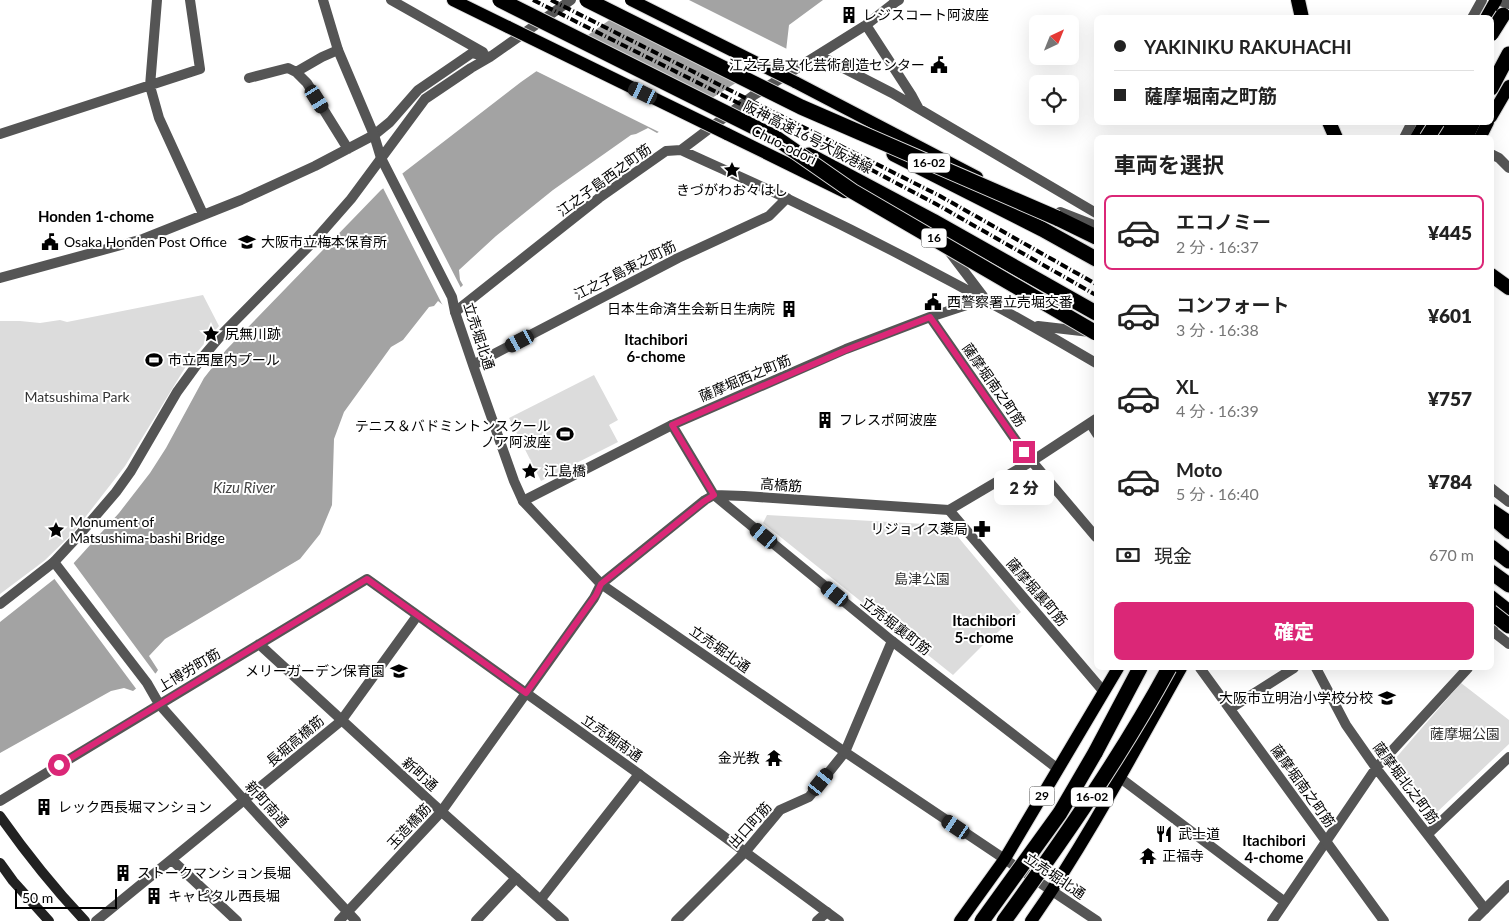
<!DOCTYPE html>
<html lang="ja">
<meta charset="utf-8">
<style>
body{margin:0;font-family:Lato,"Noto Sans JP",sans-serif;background:#f2f2f2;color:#222;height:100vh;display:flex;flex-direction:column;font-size:19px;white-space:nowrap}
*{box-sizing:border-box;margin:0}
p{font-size:16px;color:#767676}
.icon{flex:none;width:28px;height:28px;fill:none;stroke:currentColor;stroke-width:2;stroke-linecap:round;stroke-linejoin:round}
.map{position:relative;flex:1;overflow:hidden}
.drawer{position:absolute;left:1094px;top:135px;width:400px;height:535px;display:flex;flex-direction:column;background:#fff;border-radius:8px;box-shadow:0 5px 20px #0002}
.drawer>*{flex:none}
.top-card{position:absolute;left:1094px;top:15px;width:400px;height:110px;border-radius:8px;box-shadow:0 5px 20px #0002;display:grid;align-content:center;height:110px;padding:0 20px;background:#fff}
.needle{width:32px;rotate:43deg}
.fabs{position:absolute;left:1029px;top:15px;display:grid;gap:10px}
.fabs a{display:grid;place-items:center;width:50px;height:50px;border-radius:8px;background:#fff;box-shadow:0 5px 20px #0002;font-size:25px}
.scale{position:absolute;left:15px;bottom:12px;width:102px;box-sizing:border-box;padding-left:5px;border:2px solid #000;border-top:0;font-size:14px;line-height:18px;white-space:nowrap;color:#000;-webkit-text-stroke:4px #fff;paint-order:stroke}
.end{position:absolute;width:22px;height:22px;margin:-11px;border:6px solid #db2777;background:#fff;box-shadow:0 0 0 2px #fff}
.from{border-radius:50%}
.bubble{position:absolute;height:35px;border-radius:8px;background:#fff;box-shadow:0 5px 20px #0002;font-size:16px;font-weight:800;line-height:35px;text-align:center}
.car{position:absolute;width:15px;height:30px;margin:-15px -8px;border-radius:6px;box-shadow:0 0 4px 1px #0007;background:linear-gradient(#222 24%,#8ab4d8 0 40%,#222 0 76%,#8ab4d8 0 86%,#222 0)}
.top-card b{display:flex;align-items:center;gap:18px;height:48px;font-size:19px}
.top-card b+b{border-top:1px solid #e0e0e0}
.top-card i{width:12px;height:12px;background:#222}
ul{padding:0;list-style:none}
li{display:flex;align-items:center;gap:15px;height:75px;margin:0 10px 8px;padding:0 10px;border:2px solid transparent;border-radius:8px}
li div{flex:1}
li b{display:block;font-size:19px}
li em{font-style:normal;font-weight:800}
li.selected{border-color:#db2777}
li>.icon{width:45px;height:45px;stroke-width:1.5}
h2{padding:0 20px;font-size:22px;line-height:60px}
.pay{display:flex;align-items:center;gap:12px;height:55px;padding:0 20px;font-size:19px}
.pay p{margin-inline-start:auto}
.cta{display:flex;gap:10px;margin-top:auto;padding:10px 20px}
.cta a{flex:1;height:58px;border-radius:8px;background:#db2777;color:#fff;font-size:20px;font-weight:800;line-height:58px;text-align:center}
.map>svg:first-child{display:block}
</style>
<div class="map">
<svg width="1509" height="921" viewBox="0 0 1509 921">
<rect width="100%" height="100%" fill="#fff"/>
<!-- green -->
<path fill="#dcdcdc" d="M 203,295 L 219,326 L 188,363 L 125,466 L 73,533 L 44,561 L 0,594 L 0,321 L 20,321 L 40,323 L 60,320 L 67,322 Z
M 594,375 L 618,420 L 609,425 L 618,442 L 541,481 L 509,418 Z
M 767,515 L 942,525 L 953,531 L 1021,612 L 983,645 L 953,675 L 763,523 Z
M 1461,683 L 1509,720 L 1509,744 L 1435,814 L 1425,810 L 1393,768 L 1394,760 Z"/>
<!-- water -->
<path fill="#a3a3a3" d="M 638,0 L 823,0 L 789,25 L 786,51 L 657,133 L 648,128 L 636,134 L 631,135 L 553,190 L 496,236 L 459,270 L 460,280 L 463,285 L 443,305 L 438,301 L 434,306 L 429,307 L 403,340 L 391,347 L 344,412 L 334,439 L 332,505 L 320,534 L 300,559 L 165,639 L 149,656 L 158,670 L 156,673 L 133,691 L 124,688 L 111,691 L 0,753 L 0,622 L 72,565 L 119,513 L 150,473 L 166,448 L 204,378 L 226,350 L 381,190 L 521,82 Z"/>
<!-- pier -->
<path fill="#fff" d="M 633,0 L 689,0 L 789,50 L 788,51 L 750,77 L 616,12 Z
M 572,43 L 700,108 L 661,133 L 534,70 Z
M 401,171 L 461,288 L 443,306 L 382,186 Z
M 72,561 L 157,676 L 137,690 L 53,577 Z"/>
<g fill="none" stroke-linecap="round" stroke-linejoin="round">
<!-- primary casing -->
<g stroke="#dbdbdb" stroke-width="14">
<path id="primary" d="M 453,0 L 508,27
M 1486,18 L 1496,0
M 795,82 L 977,177
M 1491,117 L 1509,86
M 727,134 L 845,192
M 1416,138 L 1425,122
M 1480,138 L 1488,122
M 1491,518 L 1509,533
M 1491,596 L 1509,610
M 960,921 L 1004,860 L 1118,668
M 1031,921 C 1087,841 1133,753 1181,668"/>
</g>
<!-- trunk casing -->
<g stroke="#dbdbdb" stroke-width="16">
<path id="trunk" d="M 1298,0 L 1302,18
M 1329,122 L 1336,138
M 1491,275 L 1509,288"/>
</g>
<!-- motorway casing -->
<g stroke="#dbdbdb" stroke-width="17">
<path id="motorway" d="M 1491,88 L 1509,54
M 1437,138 L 1445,122
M 1449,138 L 1460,122
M 1465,138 L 1473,122
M 894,154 L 1042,229 L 1096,259
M 809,155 L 933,221 L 1096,313
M 1057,218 L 1096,237
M 1491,511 L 1509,523
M 1491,547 L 1509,561
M 1491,572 L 1509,585
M 1095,753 L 1140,668"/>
</g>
<!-- service -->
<path stroke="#555" stroke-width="7" d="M 1089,424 L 1096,435"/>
<!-- minor -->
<path stroke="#555" stroke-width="10" d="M 157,0 L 150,86 L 159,118 L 203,214
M 391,0 L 483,52
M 1472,18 L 1482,0
M 866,25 L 912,96 L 919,109
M 338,50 L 322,57 L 296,72 L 307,83 L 348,149
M 818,55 L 892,93 L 1096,213
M 249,78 L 288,68 L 296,72
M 0,134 L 200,69 L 190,0
M 1404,138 L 1412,122
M 681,150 C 717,167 753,182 788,199 C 893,249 996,304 1096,363
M 1060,212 L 1096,226
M 948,250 L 983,296
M 0,278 L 143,239 L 241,200 L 315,166 L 374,135 L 390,122 L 418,90 L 472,53 L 490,57
M 455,312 L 599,198 L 666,151 L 681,150 L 754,95 L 866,25 L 894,3
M 930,317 L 1024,452 L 1096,537
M 1038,326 L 1090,332
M 1491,488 L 1509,502
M 523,501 L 672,425 L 846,349 L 930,317 L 985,299
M 949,510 L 1104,692
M 0,604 L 54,562 L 80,534 L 116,492 L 131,471 L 177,392 L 201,359 L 224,332 L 315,240 L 351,199 L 425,99 L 471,68 L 490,57 L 571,0
M 1491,629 L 1502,616
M 1491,630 L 1509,644
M 1316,668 L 1346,725 L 1376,768 L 1485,909
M 1231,708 L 1294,668
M 1119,777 L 1285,902
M 1428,834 L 1509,757
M 172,860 L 237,921
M 541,899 L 639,774
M 96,921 L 341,721 L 417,616
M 476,921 L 516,878
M 676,921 L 746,851 L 780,810 L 809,797 L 845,752 L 892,641
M 817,921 L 827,912
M 1272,921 L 1376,768 L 1468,668"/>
<!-- tertiary -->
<path stroke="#555" stroke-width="10" d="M 323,0 L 338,50 L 374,135 L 381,158 L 452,297 L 455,312 L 473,365 L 514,481 L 523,501 L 601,584 L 845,752 L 1097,921
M 1497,0 L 1509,4
M 894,3 L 899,0
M 1491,154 L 1499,158 L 1509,168
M 473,365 L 678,258 L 769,216 L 787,198
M 672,425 L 714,495 L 892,641 L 1058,769
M 54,562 L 147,683 L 159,704 L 244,800 L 356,921
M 259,644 L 433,804 L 564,921
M 1200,668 L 1384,921
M 0,801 L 367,579 L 639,774 L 839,921
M 339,921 L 441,812 L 594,598 L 601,584 L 705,500 L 714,495 L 744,496 L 949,510 L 1032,461 L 1096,419
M 1473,921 L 1509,885"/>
<!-- secondary -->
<path stroke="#222" stroke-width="10" d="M 0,816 C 26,853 54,888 85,921
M 0,863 L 13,881 L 49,921"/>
<!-- primary -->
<use href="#primary" stroke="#000" stroke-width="12"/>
<!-- trunk -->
<use href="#trunk" stroke="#000" stroke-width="14"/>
<!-- motorway -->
<use href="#motorway" stroke="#000" stroke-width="15"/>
<!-- rail -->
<path stroke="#000" stroke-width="4" stroke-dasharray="8 2.5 1 2.5" stroke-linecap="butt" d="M 533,0 L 864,166 L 936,204 L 1096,295
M 551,0 L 940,196 L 1096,284"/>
<!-- primary-bridge casing -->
<g stroke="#dbdbdb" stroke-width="14" stroke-linecap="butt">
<path id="primary-bridge" d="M 631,0 L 795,82
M 508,27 L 727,134"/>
</g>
<!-- motorway-bridge casing -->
<g stroke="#dbdbdb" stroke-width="17" stroke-linecap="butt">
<path id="motorway-bridge" d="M 500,0 L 776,138 L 852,191 L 1096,333
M 587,0 L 801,107 L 1057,218
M 1491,34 L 1503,15
M 1427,138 L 1437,122
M 1491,612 L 1509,626
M 982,921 L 1060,813 L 1095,753
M 1004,921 C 1064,838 1120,758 1169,668"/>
</g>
<!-- primary-bridge -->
<use href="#primary-bridge" stroke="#000" stroke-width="12"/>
<!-- motorway-bridge -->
<use href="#motorway-bridge" stroke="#000" stroke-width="15"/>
</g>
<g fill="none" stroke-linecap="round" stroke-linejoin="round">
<!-- route -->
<path stroke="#db2777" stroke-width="6" d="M 59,765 L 367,579 L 526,693 L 596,595 L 601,584 L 703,502 L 714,495 L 672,425 L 846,350 L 930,317 L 1024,452"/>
</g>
<!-- icons -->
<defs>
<g id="building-bare" transform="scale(1.35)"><path d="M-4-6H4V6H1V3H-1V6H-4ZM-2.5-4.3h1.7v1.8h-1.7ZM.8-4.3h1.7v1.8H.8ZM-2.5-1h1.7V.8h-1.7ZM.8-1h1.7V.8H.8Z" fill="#000" stroke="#fff" stroke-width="2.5" paint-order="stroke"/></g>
<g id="civic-bare" transform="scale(1.35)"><path d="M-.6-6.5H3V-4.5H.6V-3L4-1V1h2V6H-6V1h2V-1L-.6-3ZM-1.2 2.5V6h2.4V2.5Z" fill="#000" stroke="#fff" stroke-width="2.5" paint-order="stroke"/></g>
<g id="sight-bare" transform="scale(1.35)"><path d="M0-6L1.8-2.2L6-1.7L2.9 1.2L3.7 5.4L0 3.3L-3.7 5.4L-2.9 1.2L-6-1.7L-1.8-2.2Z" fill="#000" stroke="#fff" stroke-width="2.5" paint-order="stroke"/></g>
<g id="school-bare" transform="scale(1.35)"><path d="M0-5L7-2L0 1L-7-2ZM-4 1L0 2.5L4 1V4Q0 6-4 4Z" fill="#000" stroke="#fff" stroke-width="2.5" paint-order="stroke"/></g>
<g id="stadium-bare" transform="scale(1.35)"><path d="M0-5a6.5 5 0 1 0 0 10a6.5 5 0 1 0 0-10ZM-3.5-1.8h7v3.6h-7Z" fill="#000" stroke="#fff" stroke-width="2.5" paint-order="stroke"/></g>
<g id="pharmacy-bare" transform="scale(1.35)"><path d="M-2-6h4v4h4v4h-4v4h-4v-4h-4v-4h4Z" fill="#000" stroke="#fff" stroke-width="2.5" paint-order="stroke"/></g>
<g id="temple-bare" transform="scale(1.35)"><path d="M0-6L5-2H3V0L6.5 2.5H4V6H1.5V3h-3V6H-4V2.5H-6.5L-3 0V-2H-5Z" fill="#000" stroke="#fff" stroke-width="2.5" paint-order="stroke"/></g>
<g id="restaurant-bare" transform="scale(1.35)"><path d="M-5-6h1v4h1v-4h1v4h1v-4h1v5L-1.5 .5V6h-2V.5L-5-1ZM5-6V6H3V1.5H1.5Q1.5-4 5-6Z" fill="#000" stroke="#fff" stroke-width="2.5" paint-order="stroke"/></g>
</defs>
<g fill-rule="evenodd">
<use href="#building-bare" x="849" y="15"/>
<use href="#civic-bare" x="939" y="65"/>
<use href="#sight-bare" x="732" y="170"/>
<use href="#civic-bare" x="50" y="242"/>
<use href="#school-bare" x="247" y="242"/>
<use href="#civic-bare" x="933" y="302"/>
<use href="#building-bare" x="789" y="309"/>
<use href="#sight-bare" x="211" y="334"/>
<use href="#stadium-bare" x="154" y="360"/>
<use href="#building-bare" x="825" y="420"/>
<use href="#stadium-bare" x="565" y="434"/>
<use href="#sight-bare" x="530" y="471"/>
<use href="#pharmacy-bare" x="982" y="529"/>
<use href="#sight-bare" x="56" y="530"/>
<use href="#school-bare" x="399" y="671"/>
<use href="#school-bare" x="1387" y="698"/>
<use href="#temple-bare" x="774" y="758"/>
<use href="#building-bare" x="44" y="807"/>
<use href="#restaurant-bare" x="1164" y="834"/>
<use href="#temple-bare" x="1148" y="856"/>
<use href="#building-bare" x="123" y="873"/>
<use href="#building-bare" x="154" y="896"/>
</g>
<g text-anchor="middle" stroke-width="4" stroke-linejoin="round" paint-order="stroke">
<!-- shield labels -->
<g fill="#fff" stroke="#4c4c4c" stroke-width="1">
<rect x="908" y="153.5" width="42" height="19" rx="4"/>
<rect x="921.5" y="228.5" width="25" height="19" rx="4"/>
<rect x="1029.5" y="786.5" width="25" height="19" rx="4"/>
<rect x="1071" y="787.5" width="42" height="19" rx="4"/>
</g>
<g font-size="12" font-weight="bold" fill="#000">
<text x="929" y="167">16-02</text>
<text x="934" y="242">16</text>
<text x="1042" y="800">29</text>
<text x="1092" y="801">16-02</text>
</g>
<!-- poi labels -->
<g font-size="14" fill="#000" stroke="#fff" text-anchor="start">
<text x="863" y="20">レジスコート阿波座</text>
<text x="925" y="70" text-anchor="end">江之子島文化芸術創造センター</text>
<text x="732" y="195" text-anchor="middle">きづがわお々はし</text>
<text x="64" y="247">Osaka Honden Post Office</text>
<text x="261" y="247">大阪市立梅本保育所</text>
<text x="947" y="307">西警察署立売堀交番</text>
<text x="775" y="314" text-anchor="end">日本生命済生会新日生病院</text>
<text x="225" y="339">尻無川跡</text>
<text x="168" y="365">市立西屋内プール</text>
<text x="839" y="425">フレスポ阿波座</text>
<text x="551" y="431" text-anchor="end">テニス＆バドミントンスクール<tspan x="551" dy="16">ノア阿波座</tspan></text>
<text x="544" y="476">江島橋</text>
<text x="70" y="527">Monument of<tspan x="70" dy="16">Matsushima-bashi Bridge</tspan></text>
<text x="968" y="534" text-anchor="end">リジョイス薬局</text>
<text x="385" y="676" text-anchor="end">メリーガーデン保育園</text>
<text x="1373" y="703" text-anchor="end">大阪市立明治小学校分校</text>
<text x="760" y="763" text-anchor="end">金光教</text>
<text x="58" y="812">レック西長堀マンション</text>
<text x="1178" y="839">武士道</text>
<text x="1162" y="861">正福寺</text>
<text x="137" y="878">ストークマンション長堀</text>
<text x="168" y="901">キャピタル西長堀</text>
</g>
<!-- street labels -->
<g font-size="14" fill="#000" stroke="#fff">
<text transform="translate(808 137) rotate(27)" y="5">阪神高速16号大阪港線</text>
<text transform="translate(784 145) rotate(26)" y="5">Chuo-odori</text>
<text transform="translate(604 180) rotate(-36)" y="5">江之子島西之町筋</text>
<text transform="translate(625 270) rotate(-27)" y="5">江之子島東之町筋</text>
<text transform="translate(479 336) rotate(72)" y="5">立売堀北通</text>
<text transform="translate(745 378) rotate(-23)" y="5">薩摩堀西之町筋</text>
<text transform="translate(994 385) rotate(55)" y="5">薩摩堀南之町筋</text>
<text transform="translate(781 485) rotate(4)" y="5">高橋筋</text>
<text transform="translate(1037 592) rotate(49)" y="5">薩摩堀裏町筋</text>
<text transform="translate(896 626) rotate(38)" y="5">立売堀裏町筋</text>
<text transform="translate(720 649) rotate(35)" y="5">立売堀北通</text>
<text transform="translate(189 670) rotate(-31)" y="5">上博労町筋</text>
<text transform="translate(612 738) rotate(35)" y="5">立売堀南通</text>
<text transform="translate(295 741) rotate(-40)" y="5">長堀高橋筋</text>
<text transform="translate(420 774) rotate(42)" y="5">新町通</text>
<text transform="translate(1406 783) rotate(53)" y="5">薩摩堀北之町筋</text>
<text transform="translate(1303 786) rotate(54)" y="5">薩摩堀南之町筋</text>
<text transform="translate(267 804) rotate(48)" y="5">新町南通</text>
<text transform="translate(750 825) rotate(-48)" y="5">出口町筋</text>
<text transform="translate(409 826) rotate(-47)" y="5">玉造橋筋</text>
<text transform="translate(1055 876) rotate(34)" y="5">立売堀北通</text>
</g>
<!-- park labels -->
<g font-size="14" fill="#333" stroke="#fff">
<text x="77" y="402">Matsushima Park</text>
<text x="922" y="584">島津公園</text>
<text x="1465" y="739">薩摩堀公園</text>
</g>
<!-- neighbourhood labels -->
<g font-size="15" font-weight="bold" fill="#000" stroke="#fff">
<text x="96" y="222">Honden 1-chome</text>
<text x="656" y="345">Itachibori<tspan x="656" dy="17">6-chome</tspan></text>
<text x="984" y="626">Itachibori<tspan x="984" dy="17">5-chome</tspan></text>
<text x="1274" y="846">Itachibori<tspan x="1274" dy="17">4-chome</tspan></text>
</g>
<!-- water labels -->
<g font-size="15" font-style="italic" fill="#444" stroke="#fff">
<text x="244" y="493">Kizu River</text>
</g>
</g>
</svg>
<div class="fabs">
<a><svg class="needle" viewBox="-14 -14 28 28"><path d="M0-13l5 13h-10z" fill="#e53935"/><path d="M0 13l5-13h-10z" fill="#767676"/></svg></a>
<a><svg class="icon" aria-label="locate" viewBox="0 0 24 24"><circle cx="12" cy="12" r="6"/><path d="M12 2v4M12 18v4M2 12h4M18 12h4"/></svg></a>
</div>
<div class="scale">50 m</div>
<i class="end from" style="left:59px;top:765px"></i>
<i class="end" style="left:1024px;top:452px"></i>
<div class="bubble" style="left:994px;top:470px;width:60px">2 分</div>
<i class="car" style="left:643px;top:93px;rotate:296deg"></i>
<i class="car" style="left:317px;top:99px;rotate:148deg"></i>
<i class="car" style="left:520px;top:341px;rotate:242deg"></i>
<i class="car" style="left:764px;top:536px;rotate:310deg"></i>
<i class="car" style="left:835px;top:594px;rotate:309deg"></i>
<i class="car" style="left:821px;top:782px;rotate:39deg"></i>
<i class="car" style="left:956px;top:827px;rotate:304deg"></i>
<div class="top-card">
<b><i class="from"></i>YAKINIKU RAKUHACHI</b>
<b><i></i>薩摩堀南之町筋</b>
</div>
<section class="drawer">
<h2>車両を選択</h2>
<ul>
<li class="selected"><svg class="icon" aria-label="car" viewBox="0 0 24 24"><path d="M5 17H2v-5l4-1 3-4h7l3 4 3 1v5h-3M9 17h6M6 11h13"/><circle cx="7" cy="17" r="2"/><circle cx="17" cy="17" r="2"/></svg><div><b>エコノミー</b><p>2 分 · 16:37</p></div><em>¥445</em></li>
<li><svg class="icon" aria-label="car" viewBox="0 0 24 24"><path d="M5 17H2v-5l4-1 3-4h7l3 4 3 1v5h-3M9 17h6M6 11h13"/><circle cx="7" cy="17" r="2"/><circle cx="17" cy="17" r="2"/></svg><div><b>コンフォート</b><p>3 分 · 16:38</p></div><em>¥601</em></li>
<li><svg class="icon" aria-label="car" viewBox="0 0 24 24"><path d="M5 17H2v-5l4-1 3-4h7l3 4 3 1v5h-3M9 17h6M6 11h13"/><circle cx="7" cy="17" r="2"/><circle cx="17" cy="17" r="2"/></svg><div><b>XL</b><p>4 分 · 16:39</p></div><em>¥757</em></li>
<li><svg class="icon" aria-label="car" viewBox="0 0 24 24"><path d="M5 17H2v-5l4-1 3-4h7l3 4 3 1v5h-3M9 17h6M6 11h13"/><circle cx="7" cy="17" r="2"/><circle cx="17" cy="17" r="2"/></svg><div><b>Moto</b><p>5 分 · 16:40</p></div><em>¥784</em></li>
</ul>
<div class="pay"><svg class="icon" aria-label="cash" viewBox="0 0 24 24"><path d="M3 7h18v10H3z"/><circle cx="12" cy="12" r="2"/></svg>現金<p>670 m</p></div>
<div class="cta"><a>確定</a></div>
</section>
</div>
